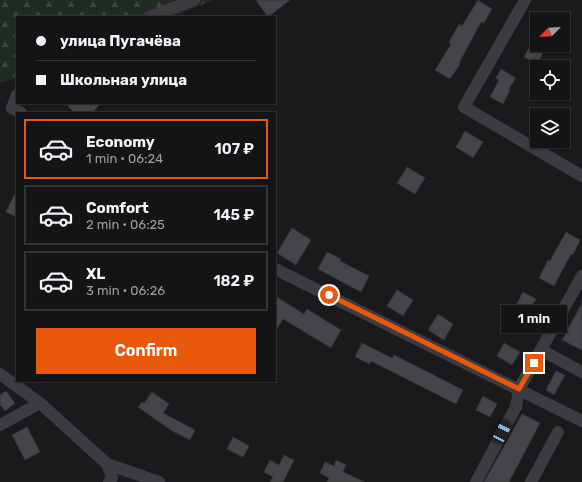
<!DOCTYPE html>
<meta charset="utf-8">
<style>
body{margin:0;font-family:Rubik,sans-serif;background:#1d1c1e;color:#f1f3f6;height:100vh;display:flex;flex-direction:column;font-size:15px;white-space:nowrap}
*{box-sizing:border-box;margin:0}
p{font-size:13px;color:#9d9ea0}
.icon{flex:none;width:22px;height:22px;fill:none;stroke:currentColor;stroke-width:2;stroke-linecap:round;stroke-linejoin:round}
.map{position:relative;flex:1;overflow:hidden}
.side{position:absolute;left:16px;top:112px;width:260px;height:270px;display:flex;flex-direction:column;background:#141315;border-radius:0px;box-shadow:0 1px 3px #0004,0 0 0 1px #333234}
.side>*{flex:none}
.top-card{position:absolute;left:16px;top:16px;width:260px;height:88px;border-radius:0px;box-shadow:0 1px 3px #0004,0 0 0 1px #333234;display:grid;align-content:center;height:88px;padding:0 20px;background:#141315}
.needle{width:26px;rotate:246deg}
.buttons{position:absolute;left:530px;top:12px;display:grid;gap:8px}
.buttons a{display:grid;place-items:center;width:40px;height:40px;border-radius:0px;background:#141315;box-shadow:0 1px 3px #0004,0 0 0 1px #333234;font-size:20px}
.end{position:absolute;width:18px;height:18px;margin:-9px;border:5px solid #ea580c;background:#fff;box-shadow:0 0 0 2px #fff}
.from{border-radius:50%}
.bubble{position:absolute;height:28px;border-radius:0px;background:#141315;box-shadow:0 1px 3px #0004,0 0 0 1px #333234;font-size:13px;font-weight:600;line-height:28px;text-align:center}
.car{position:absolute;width:12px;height:24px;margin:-12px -6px;border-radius:5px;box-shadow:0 0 3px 1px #0007;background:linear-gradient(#222 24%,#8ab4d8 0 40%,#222 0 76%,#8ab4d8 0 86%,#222 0)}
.top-card b{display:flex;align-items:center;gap:14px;height:38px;font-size:15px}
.top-card b+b{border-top:1px solid #333234}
.top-card i{width:10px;height:10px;background:#f1f3f6}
ul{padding:7px 0 0;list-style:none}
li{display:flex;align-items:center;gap:12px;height:60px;margin:0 8px 6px;padding:0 12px;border:2px solid #333234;border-radius:0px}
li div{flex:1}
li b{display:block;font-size:15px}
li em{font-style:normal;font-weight:600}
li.on{border-color:#ea580c}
li>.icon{width:36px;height:36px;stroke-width:1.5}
.cta{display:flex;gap:8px;margin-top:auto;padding:8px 20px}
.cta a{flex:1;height:46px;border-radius:0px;background:#ea580c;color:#fff;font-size:16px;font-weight:600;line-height:46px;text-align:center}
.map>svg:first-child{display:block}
</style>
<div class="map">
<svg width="582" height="482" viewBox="0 0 582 482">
<defs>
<pattern id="forest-firs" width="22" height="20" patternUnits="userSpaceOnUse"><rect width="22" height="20" fill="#212a23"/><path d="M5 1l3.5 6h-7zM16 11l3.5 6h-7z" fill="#3f4641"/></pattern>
</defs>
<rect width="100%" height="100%" fill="#1a191c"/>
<!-- forest -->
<path fill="url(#forest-firs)" d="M 0,0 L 213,0 L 172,17 L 17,17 L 17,78 L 0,83 Z"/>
<!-- building -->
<path fill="#444548" stroke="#343437" d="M 256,0 L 290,0 L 268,17 Z
M 478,0 L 492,9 L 484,23 L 481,22 L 459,63 L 460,64 L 450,79 L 435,70 L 451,44 L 449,42 L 459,24 L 462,26 Z
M 531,44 L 544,51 L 537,64 L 524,57 Z
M 501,69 L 516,78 L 508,90 L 510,90 L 503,104 L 490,97 L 499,80 L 496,78 Z
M 65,103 L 101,103 L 92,113 L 75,113 Z
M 465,131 L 483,142 L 473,158 L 456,147 Z
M 407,167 L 425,178 L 415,194 L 397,183 Z
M 17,189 L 17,217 L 6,212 Z
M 292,228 L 311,240 L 296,265 L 277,253 Z
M 566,232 L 580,240 L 573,255 L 571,254 L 554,286 L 539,278 L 548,260 L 550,261 Z
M 327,252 L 341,259 L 340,261 L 369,276 L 361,292 L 318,269 Z
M 397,290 L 413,300 L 403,316 L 387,306 Z
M 523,292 L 536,299 L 531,307 L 538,311 L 528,329 L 509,319 Z
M 275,296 L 304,314 L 307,309 L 341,330 L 331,348 L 283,319 L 275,332 Z
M 582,303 L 582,350 L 562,340 Z
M 438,314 L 453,324 L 444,340 L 428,330 Z
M 362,343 L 392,358 L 394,355 L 463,390 L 456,404 L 371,361 L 370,364 L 355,357 Z
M 504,343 L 520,352 L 512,365 L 497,356 Z
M 556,371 L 565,375 L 554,395 L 546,390 Z
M 6,391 L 15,403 L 5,411 L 0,405 L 0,395 Z
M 152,392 L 169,404 L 163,413 L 195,430 L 190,440 L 172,431 L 138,407 L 142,402 L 144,403 Z
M 483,396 L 497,404 L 490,417 L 476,410 Z
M 522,414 L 540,423 L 509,482 L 484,482 Z
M 27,427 L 40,452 L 25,460 L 12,435 Z
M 233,437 L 249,446 L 243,457 L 227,449 Z
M 284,455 L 294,460 L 283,482 L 270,482 L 273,477 L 264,472 L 270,460 L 279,465 Z
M 336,460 L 346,465 L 343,472 L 365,482 L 327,482 L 329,478 L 320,473 L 325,462 L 334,466 Z"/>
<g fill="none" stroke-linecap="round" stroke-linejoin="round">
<!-- minor -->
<path stroke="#3b3b40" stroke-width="12" d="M 525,0 L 464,107 L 582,176
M 149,17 L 194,0
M 17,95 L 12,108 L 21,113
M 275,269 L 582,421
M 541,350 L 582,372
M 0,374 L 40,403 L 107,464 L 159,482
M 0,425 L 40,403
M 107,464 L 112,478 L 109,482
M 476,482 L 516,407 L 519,389 L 582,276
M 531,482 L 558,432"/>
</g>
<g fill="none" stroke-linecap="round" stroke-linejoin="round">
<!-- route -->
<path stroke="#ea580c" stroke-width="5" d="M 329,295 L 519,389 L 534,363"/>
</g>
</svg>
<div class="buttons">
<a><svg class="needle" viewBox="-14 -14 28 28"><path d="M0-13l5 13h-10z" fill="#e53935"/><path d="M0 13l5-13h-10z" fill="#9d9ea0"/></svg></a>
<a><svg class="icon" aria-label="locate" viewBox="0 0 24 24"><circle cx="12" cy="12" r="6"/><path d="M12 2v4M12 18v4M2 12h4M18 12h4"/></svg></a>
<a><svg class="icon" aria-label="layers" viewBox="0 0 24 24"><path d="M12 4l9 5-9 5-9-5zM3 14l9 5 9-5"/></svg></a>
</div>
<i class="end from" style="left:329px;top:295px"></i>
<i class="end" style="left:534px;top:363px"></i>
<div class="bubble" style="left:501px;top:305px;width:66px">1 min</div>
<i class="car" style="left:502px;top:432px;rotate:27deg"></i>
<div class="top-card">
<b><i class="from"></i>улица Пугачёва</b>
<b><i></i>Школьная улица</b>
</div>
<section class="side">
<ul>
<li class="on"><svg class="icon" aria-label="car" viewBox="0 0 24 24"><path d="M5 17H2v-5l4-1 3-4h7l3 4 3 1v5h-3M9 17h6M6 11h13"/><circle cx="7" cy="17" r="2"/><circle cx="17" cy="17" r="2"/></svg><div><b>Economy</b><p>1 min · 06:24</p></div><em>107 ₽</em></li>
<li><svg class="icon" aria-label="car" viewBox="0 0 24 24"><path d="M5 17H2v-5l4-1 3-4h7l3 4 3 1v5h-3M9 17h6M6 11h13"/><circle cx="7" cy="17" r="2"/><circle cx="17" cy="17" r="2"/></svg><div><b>Comfort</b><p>2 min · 06:25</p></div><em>145 ₽</em></li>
<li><svg class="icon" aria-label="car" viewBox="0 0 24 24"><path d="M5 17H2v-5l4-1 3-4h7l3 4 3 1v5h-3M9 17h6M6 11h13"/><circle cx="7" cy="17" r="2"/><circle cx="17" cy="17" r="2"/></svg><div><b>XL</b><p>3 min · 06:26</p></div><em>182 ₽</em></li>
</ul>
<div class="cta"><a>Confirm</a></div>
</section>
</div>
